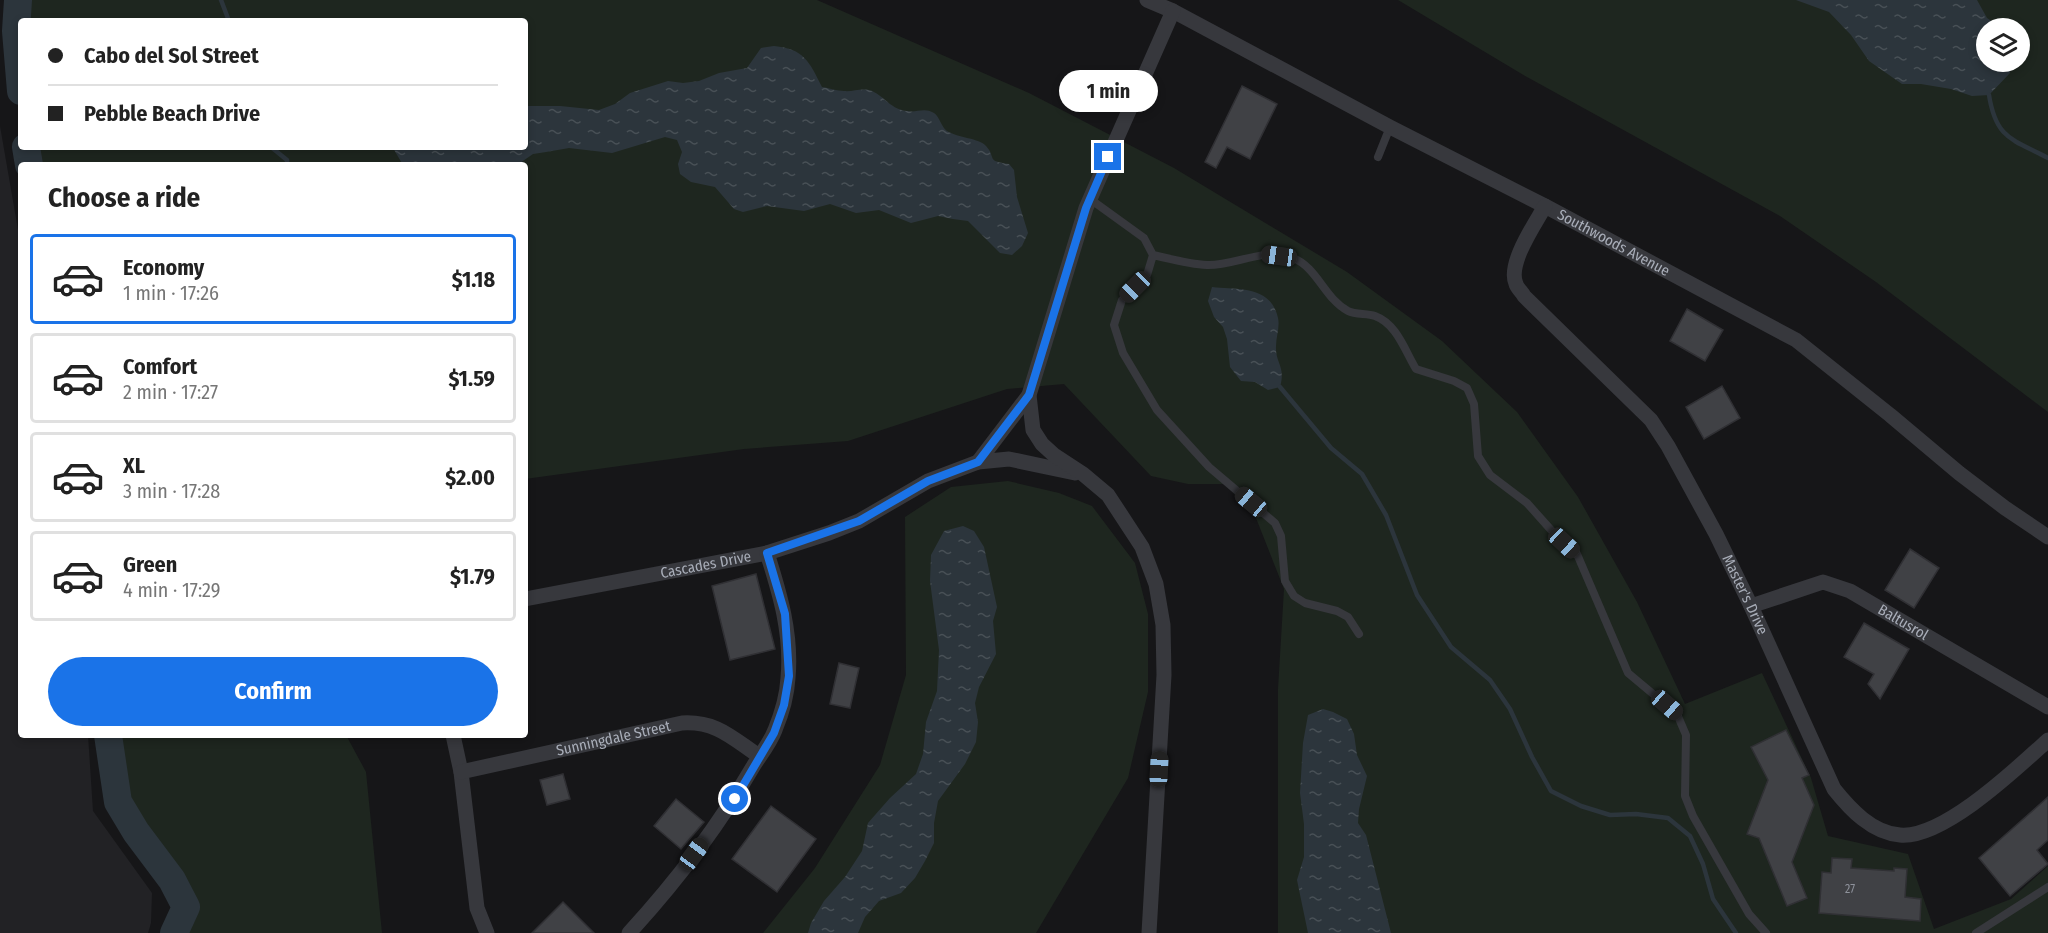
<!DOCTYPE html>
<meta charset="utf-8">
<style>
body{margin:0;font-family:"Fira Sans Condensed",sans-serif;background:#f6f6f6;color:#222;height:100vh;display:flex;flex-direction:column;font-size:22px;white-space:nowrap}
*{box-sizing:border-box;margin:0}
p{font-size:20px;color:#767676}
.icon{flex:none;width:33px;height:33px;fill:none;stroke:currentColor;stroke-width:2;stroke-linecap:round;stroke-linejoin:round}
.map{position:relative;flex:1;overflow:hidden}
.panel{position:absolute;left:18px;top:162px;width:510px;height:576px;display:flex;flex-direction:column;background:#fff;border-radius:6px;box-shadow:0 3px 9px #0003}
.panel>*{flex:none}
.guide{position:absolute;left:18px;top:18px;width:510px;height:132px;border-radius:6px;box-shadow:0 3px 9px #0003;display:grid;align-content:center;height:132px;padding:0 30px;background:#fff}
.tools{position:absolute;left:1976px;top:18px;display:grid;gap:12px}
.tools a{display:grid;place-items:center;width:54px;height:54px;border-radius:50%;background:#fff;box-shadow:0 3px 9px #0003;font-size:30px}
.end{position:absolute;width:27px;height:27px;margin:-14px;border:8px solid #1a73e8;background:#fff;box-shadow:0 0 0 3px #fff}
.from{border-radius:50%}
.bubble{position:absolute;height:42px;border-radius:21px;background:#fff;box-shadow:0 3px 9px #0003;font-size:20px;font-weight:700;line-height:42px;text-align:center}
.car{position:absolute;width:18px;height:36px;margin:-18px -9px;border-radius:8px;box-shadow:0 0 4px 2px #0007;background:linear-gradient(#222 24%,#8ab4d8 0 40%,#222 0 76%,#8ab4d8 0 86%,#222 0)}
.guide b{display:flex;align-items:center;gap:21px;height:57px;font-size:22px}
.guide b+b{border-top:2px solid #e0e0e0}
.guide i{width:15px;height:15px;background:#222}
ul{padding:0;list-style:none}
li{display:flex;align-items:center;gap:18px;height:90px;margin:0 12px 9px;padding:0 18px;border:3px solid #e0e0e0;border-radius:6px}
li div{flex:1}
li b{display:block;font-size:22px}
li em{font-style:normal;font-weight:700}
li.on{border-color:#1a73e8}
li>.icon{width:54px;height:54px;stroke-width:1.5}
h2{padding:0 30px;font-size:27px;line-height:72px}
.cta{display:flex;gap:12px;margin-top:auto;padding:12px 30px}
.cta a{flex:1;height:69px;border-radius:36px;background:#1a73e8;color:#fff;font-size:24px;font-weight:700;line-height:69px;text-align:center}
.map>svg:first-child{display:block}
</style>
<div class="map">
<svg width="2048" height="933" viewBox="0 0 2048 933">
<defs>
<pattern id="water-ripples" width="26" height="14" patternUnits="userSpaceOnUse" patternTransform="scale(1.5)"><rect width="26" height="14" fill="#2c353c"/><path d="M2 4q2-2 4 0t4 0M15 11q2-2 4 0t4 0" fill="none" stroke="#485056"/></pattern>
</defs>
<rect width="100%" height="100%" fill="#161618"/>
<!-- built -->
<path fill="#222225" d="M 0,126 L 21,247 L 21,735 L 88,735 L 93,811 L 152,893 L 151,923 L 148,933 L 0,933 Z"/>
<!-- green -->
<path fill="#1e261f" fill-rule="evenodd" d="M 18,0 L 817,0 L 1029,93 L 1174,168 L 1347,272 L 1442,341 L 1517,412 L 1578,497 L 1637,602 L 1685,704 L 1762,673 L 1811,778 L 1828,836 L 1908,854 L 1934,929 L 2011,899 L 2048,866 L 2048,933 L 1278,933 L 1278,689 L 1284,589 L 1256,518 L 1225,484 L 1188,484 L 1151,476 L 1064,384 L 1007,389 L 848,441 L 744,449 L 525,479 L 525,165 L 29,165 L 26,147 L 525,147 L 525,21 L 21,21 L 21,91 L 16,31 Z
M 1398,0 L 2048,0 L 2048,412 L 1876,282 L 1780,216 L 1527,77 ZM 1986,28 L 2019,28 L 2019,62 L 1986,62 Z
M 1008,481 L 1059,493 L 1092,506 L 1135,563 L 1148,614 L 1148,692 L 1128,778 L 1036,933 L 763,933 L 815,868 L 880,765 L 906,675 L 905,517 L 951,487 Z
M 108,735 L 346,735 L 366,772 L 382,933 L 174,933 L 186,907 L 172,880 L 136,832 L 118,802 Z"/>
<!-- water -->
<path fill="url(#water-ripples)" d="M 1796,0 L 1977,0 L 1987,18 L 2002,28 L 1986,28 L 1986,62 L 2011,62 L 2010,73 L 1989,95 L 1972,96 L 1951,89 L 1921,84 L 1902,84 L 1869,61 L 1851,35 L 1829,12 Z
M 774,46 C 804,49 809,61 822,87 C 829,88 837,91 844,91 C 854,92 862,87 872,91 C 885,97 892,110 907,111 C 917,113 924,107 934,113 C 940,117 941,127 947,131 C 958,138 979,138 986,146 C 997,158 985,161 1009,164 L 1014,170 L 1017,197 L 1028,233 L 1022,246 L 1012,255 L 1000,253 L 968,221 L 953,219 L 938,216 L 911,223 L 879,210 L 856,213 L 830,204 L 804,211 L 767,206 L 743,212 L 734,209 L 715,187 L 691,182 L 680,174 L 678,164 L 682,152 L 677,140 L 665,137 L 612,153 L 569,148 L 546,152 L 533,154 L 517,165 L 403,165 L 393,148 L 525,147 L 525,106 L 560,106 L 599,110 L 615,104 L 630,93 L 668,81 L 683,83 L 699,81 L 719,73 L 747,68 L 761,48 Z
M 1212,287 C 1237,290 1271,285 1278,318 C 1280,327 1276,337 1276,346 C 1275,363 1286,366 1280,387 L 1268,390 L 1255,382 L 1241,381 L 1230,367 L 1227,339 L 1223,327 L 1214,317 L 1208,301 Z
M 963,526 L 974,531 L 984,547 L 997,607 L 993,621 L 996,654 L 979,687 L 975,703 L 978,722 L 976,742 L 965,764 L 938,801 L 934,823 L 934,843 L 925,861 L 915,878 L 901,893 L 879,901 L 865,917 L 858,933 L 808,933 L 811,923 L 824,901 L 845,877 L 862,851 L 868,823 L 890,798 L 916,774 L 923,754 L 926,722 L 937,691 L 939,650 L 930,581 L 931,555 L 944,531 Z
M 1323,709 L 1333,712 L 1347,719 L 1354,734 L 1357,755 L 1367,776 L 1359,809 L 1358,823 L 1366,835 L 1391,933 L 1308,933 L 1297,880 L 1304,857 L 1304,824 L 1300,793 L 1303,743 L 1308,715 Z"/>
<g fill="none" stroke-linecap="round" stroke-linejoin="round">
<!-- stream -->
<path stroke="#2c353c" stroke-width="4.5" d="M 221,0 L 229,21
M 1989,95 C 1996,139 2012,139 2048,158
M 271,147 L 287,160 L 287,165
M 1280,387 L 1331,448 L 1362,474 L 1386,515 L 1417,595 L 1451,647 L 1490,680 L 1510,709 L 1532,757 L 1551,791 L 1581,806 L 1610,815 L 1636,814 L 1668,818 L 1690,836 L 1703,864 L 1713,899 L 1736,933"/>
<!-- river -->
<path stroke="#2c353c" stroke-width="28" d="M 18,0 L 16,31 L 21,91
M 26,147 L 29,165
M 108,735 L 118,802 L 136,832 L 172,880 L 186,907 L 174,933"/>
</g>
<!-- building -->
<path fill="#404145" stroke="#303034" stroke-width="1.5" d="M 1242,86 L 1277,104 L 1250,159 L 1227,147 L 1216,168 L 1205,162 Z
M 1687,309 L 1723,330 L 1705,361 L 1670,341 Z
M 1722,386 L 1740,418 L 1704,439 L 1686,407 Z
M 1910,549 L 1939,568 L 1914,608 L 1885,590 Z
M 756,574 L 775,649 L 730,660 L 712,586 Z
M 1864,623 L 1909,649 L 1880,699 L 1868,684 L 1874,674 L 1844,657 Z
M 839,663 L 859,668 L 850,708 L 830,704 Z
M 1786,730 L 1809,775 L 1802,778 L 1814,805 L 1792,862 L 1807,898 L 1787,906 L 1759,838 L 1747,834 L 1768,780 L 1751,747 Z
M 563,774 L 570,799 L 547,805 L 540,780 Z
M 2048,797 L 2048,840 L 2037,850 L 2048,864 L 2010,896 L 1979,858 Z
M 676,799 L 704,822 L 681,849 L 654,826 Z
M 771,806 L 816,839 L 777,892 L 732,859 Z
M 1832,858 L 1852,859 L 1851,868 L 1894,871 L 1894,868 L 1907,869 L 1905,897 L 1921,899 L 1920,921 L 1819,913 L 1822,872 L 1831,873 Z
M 563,902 L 594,933 L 532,933 Z"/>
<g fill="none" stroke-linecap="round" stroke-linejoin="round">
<!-- service -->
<path stroke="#37383d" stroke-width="8" d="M 1378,157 L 1390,127
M 1090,199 L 1144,238 L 1153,255 L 1147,275 L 1122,300 L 1114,325 L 1123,353 L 1157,410 L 1209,467 L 1275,523 L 1281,536 L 1285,581 L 1294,596 L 1305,603 L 1337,611 L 1348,617 L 1359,634
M 1153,255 C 1171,259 1189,264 1207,265 C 1235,266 1263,247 1293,258 C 1317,267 1325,299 1348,311 C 1356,315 1367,313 1375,316 C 1397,324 1405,351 1416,369 L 1454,381 L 1467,388 L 1474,404 L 1478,456 L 1490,475 L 1527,503 L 1552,531 L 1577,554 L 1628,673 L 1677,714 L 1686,735 L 1685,796 L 1693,816 L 1749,914 L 1766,933
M 1976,933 L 2048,887"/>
<!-- minor -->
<g stroke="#37383d" stroke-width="15">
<path id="s1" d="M 1147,0 L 1173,11 L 1390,127 L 1545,206 L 1796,340 L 1890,415 L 1959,473 L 2005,508 L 2048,537"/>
<path id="s2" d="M 1545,206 C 1535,224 1507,264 1516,284 C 1517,288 1522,292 1524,296 L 1651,420 L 1668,446 L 1716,534 L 1751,606 L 1834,789 C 1850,809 1872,833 1900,835 C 1943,839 2017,768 2048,740"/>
<path d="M 978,462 L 1029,395"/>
<path id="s3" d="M 525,599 L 767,553 L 829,533 L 859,521 L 928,481 L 978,462 L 1009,459 L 1075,473"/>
<path id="s4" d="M 1751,606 L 1823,582 L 1850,591 L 2048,707"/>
<path d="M 453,735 L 461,772 L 477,908 L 487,933"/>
<path id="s5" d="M 461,772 L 682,723 C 717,721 732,738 759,756"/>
<path d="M 629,933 C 676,882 719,825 754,765 C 761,754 770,743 775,730 C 782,713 787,696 788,678 C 792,634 780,594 767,553"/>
<path d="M 1149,933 L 1164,675 L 1163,625 L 1156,584 L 1142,547 L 1108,495 L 1083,474 L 1054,455 L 1042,444 L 1033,430 L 1029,395 L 1086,208 L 1173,11"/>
</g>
</g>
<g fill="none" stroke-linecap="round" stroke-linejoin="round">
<!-- route -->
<path stroke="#1a73e8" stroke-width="8" d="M 735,799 L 774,733 L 784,705 L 789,676 L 785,614 L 767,553 L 859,521 L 928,481 L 978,462 L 1029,395 L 1086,208 L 1108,157"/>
</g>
<g text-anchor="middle" stroke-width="4.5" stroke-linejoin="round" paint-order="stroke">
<!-- number labels -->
<g font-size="12" fill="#8e929b">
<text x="1850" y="893">27</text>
</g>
<!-- street labels -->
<g font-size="15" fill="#a8adb8" stroke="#111113">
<text dy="5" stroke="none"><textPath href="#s1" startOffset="526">Southwoods Avenue</textPath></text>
<text dy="5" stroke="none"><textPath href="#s3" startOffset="184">Cascades Drive</textPath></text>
<text dy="5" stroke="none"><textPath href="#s2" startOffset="476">Master's Drive</textPath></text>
<text dy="5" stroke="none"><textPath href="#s4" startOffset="166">Baltusrol</textPath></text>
<text dy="5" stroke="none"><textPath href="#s5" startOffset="156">Sunningdale Street</textPath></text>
</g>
</g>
</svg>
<div class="tools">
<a><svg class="icon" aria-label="layers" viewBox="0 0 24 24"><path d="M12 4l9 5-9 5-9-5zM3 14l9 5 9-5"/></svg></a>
</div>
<i class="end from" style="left:735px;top:799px"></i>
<i class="end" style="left:1108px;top:157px"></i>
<div class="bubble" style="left:1059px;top:70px;width:99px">1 min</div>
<i class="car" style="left:1279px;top:256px;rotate:278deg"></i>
<i class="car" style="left:1135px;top:287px;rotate:225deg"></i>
<i class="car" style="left:1251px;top:502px;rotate:310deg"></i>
<i class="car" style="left:1564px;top:543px;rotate:133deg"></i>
<i class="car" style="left:1667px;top:705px;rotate:131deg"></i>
<i class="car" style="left:1159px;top:769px;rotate:3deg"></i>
<i class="car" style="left:694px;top:854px;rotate:36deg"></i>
<div class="guide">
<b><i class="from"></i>Cabo del Sol Street</b>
<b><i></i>Pebble Beach Drive</b>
</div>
<section class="panel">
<h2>Choose a ride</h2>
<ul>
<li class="on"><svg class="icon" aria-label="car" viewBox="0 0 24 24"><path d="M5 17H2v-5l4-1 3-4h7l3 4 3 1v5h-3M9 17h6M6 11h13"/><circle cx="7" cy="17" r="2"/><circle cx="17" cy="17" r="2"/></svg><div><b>Economy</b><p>1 min · 17:26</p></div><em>$1.18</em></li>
<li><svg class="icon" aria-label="car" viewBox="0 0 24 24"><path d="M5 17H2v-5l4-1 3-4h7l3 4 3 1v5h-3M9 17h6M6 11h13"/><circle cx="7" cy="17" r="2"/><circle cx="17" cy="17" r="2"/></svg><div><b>Comfort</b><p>2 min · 17:27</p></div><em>$1.59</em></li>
<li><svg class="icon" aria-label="car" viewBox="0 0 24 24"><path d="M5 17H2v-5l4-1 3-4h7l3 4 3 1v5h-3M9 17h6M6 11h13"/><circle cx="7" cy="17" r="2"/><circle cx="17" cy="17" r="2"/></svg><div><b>XL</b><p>3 min · 17:28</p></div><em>$2.00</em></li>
<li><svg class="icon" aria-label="car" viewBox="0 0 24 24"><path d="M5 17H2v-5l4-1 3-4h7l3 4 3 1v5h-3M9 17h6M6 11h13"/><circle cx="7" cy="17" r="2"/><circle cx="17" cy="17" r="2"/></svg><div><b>Green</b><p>4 min · 17:29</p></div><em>$1.79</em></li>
</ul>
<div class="cta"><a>Confirm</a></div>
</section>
</div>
